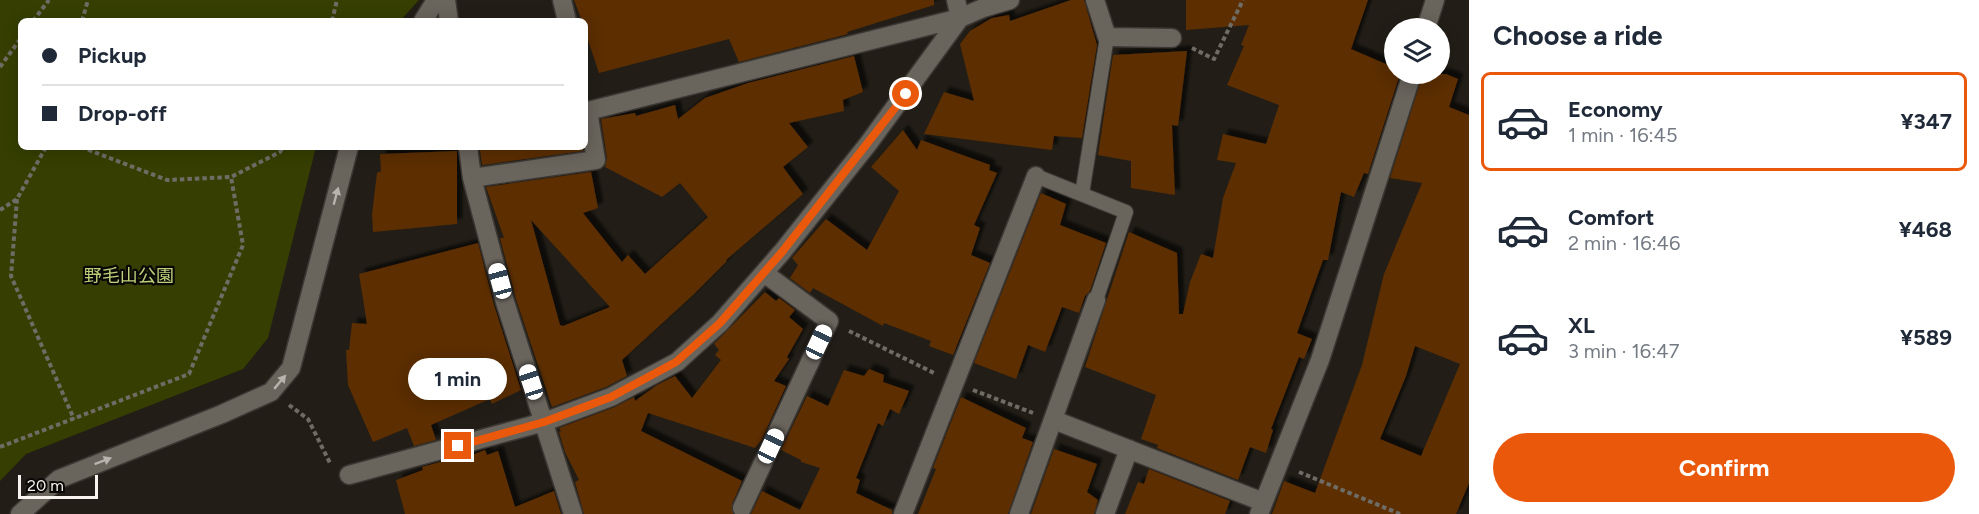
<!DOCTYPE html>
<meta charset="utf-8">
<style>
body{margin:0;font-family:Figtree,"Noto Sans JP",sans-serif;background:#f2f2f3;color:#1f2937;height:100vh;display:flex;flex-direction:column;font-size:22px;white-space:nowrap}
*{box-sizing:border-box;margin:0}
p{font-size:20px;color:#747a83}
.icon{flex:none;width:33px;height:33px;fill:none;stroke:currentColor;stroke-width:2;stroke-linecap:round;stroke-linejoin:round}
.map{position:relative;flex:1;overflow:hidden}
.drawer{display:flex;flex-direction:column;background:#fff;width:510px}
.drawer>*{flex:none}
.banner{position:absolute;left:18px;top:18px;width:570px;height:132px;border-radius:9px;box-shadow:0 3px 15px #0003;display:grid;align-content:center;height:132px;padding:0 24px;background:#fff}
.fabs{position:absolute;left:1384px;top:18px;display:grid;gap:12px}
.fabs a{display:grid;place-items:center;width:66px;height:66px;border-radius:50%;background:#fff;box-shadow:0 3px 15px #0003;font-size:30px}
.scale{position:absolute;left:18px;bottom:15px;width:80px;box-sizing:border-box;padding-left:6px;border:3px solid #f7f4ef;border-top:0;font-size:16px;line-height:21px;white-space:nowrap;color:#f7f4ef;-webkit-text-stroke:4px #0a0806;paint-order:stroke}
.end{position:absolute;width:27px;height:27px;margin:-14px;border:8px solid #ea580c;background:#fff;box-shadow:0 0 0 3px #fff}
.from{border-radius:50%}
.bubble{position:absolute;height:42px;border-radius:21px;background:#fff;box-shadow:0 3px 15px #0003;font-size:20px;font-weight:700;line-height:42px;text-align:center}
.car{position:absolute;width:18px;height:36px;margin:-18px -9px;border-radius:8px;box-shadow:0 0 4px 2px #0007;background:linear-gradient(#fff 24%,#345 0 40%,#fff 0 76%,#345 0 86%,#fff 0)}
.banner b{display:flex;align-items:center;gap:21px;height:57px;font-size:22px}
.banner b+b{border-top:2px solid #e0e1e3}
.banner i{width:15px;height:15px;background:#1f2937}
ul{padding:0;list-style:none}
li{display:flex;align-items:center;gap:18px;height:99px;margin:0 12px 9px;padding:0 12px;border:3px solid transparent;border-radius:9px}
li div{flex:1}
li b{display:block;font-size:22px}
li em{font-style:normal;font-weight:700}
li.selected{border-color:#ea580c}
li>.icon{width:54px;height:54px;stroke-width:1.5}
h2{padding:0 24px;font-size:27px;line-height:72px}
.primary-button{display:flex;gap:12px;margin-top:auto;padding:12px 24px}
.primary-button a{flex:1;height:69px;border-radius:36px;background:#ea580c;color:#fff;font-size:24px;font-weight:700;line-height:69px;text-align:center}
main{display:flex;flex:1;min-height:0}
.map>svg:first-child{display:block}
</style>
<main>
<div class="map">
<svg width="1469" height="514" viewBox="0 0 1469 514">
<defs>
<filter id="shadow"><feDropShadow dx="5.5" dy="-5.5" stdDeviation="1.5" flood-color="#0009"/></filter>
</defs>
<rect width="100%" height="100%" fill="#221e17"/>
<!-- green -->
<path fill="#363f01" d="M 0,0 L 419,0 L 400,21 L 21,21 L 21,147 L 316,147 L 268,338 L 243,369 L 26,454 L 0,481 Z"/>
<!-- building -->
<path fill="#5c2e04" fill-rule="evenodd" filter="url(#shadow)" d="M 574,0 L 934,0 L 934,5 L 847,32 L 848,34 L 739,62 L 729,39 L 599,73 L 585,31 L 585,21 L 582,21 Z
M 1071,0 L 1084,0 L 1097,45 L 1082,138 L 1054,136 L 1052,150 L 924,134 L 944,92 L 974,101 L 960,44 L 970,31 L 992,18 L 1009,15 L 1010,21 Z
M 1186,0 L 1368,0 L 1351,49 L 1395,68 L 1395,74 L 1400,74 L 1368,174 L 1364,173 L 1354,197 L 1341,192 L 1328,260 L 1323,260 L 1297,333 L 1312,339 L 1304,359 L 1299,357 L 1271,429 L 1273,430 L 1266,453 L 1250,447 L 1238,480 L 1157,448 L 1158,445 L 1141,439 L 1156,395 L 1085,367 L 1129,232 L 1177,253 L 1179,314 L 1183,314 L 1190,282 L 1201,254 L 1213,258 L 1223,198 L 1236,163 L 1217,160 L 1223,134 L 1266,144 L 1279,105 L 1227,85 L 1244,46 L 1241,45 L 1249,25 L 1186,30 Z
M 1187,51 L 1178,126 L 1172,125 L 1175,195 L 1131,188 L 1131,161 L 1098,155 L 1113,55 Z
M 854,56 L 863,92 L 843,100 L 844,111 L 789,123 L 808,147 L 783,167 L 803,194 L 726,260 L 727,261 L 694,294 L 622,360 L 627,376 L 606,387 L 552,407 L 516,299 L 500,238 L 504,238 L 486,187 L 591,172 L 598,208 L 583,213 L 622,262 L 628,255 L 645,274 L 708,217 L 680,183 L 662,197 L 605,167 L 607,158 L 601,119 L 635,113 L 636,116 L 675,105 L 678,119 L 705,98 L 748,83 ZM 531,220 L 610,307 L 563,326 L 560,325 Z
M 1423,74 L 1446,74 L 1458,79 L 1449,107 L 1469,115 L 1469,483 L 1456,514 L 1272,514 L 1284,481 L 1315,493 L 1362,365 L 1384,274 L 1422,183 L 1390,178 ZM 1415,346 L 1460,364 L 1421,456 L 1380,439 L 1406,376 Z
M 903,130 L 917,150 L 921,140 L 990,165 L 989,170 L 997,173 L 974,225 L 980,228 L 971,255 L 990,263 L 953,355 L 929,346 L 931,341 L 884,323 L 883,326 L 813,288 L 810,293 L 790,278 L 798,265 L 792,258 L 826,219 L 867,250 L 899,191 L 871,167 Z
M 481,147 L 582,147 L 583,151 L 482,165 L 480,150 L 482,150 Z
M 457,151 L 457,224 L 373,232 L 372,214 L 377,173 L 381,171 L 380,154 Z
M 1041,193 L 1066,204 L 1060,225 L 1106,243 L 1090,291 L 1085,296 L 1079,313 L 1062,307 L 1045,352 L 1028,345 L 1016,379 L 974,363 Z
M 478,243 L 494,305 L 521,390 L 492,404 L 490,399 L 431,425 L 436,440 L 414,446 L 407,428 L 373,442 L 348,385 L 346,350 L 349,350 L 352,323 L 367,324 L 359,274 Z
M 765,292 L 776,301 L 779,298 L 795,310 L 789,317 L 803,329 L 787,357 L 789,359 L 774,381 L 786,386 L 761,441 L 755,448 L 648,413 L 641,431 L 742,481 L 732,504 L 733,514 L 584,514 L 575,482 L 579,480 L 565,452 L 559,432 L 561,431 L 559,428 L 615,407 L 634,397 L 635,401 L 657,385 L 675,376 L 692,398 L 721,360 L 715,355 L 719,350 L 714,344 Z
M 869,369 L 884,375 L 883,382 L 909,391 L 899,414 L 890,409 L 883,426 L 878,423 L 856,478 L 860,480 L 856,493 L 892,510 L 892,514 L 751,514 L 762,491 L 800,510 L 820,468 L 801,462 L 801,460 L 781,450 L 807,396 L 828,406 L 844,370 L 864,376 Z
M 961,397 L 1026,428 L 1022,438 L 1033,442 L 1008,514 L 918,514 L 936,469 L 933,468 Z
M 1054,449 L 1097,464 L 1087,492 L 1098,500 L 1094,514 L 1031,514 Z
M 485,450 L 487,455 L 498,451 L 515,507 L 554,491 L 561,514 L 405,514 L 396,480 L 423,470 L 422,467 L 458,457 L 459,460 Z
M 1149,469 L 1230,501 L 1225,514 L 1125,514 L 1138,482 L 1144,484 Z"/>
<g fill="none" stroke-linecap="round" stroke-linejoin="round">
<!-- lane casing -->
<g stroke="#3b3733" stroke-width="16">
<path id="lane" d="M 1036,176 L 1126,212 L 1096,300
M 1082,194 L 1107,37"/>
</g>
<!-- street casing -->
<g stroke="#3b3733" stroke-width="21">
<path id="street" d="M 446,0 L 449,21
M 562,0 L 567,21
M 1095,0 L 1107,37 L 1172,38
M 423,21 L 436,0
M 1426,28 L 1435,0
M 468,147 L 472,178 L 505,302 L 573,514
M 472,178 L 596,160 L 588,111 L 960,18 L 983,8 L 1010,0
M 1054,420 L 1263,502
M 349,475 L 544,422 L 611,397 L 677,362 L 720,323 L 782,252 L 868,144 L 960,18 L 956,0
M 742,508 L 829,321 L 764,273
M 20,514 L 59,479 L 222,414 L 271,392 L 291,368 L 349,147
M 903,514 L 1036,176
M 1019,514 L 1096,300
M 1105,514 L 1129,449
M 1259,514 L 1320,360 L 1412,74"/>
</g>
<!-- path -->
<path stroke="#6f6c65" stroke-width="4" stroke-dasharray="4.5 3" stroke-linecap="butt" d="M 33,21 L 49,0
M 82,21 L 88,0
M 332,21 L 337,0
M 1192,48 L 1214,59 L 1243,0
M 0,67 L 21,38
M 81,147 L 167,180 L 231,177 L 280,152 L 283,147
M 17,199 L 11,276 L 74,419
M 0,210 L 17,199 L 46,147
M 849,331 L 936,374
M 973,390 L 1033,413
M 289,405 L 308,419 L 330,463
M 0,447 L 189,374 L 243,245 L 231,177
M 1299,472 L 1400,514"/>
<!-- lane -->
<use href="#lane" stroke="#69645c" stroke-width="14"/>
<!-- street -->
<use href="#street" stroke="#69645c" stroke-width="18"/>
</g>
<!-- one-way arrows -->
<defs><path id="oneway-solid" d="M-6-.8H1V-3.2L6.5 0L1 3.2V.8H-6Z" transform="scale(1.5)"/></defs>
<g fill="#b7b3ad">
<use href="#oneway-solid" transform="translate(336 196) rotate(-75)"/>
<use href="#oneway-solid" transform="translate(280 382) rotate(-50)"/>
<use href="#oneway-solid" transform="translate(103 461) rotate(-21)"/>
</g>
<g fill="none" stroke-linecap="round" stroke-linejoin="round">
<!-- route -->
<path stroke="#ea580c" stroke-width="8" d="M 458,446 L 544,422 L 611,397 L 676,362 L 720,323 L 782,252 L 906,94"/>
</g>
<g text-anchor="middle" stroke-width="4.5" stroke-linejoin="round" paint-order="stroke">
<!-- park labels -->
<g font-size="18" fill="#bed07a" stroke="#0a0806">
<text x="129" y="282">野毛山公園</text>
</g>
</g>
</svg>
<div class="fabs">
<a><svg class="icon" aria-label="layers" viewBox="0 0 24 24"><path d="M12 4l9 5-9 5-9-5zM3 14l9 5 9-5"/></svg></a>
</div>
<div class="scale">20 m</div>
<i class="end from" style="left:906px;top:94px"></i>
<i class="end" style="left:458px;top:446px"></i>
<div class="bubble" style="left:408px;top:358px;width:99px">1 min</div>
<i class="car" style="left:500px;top:281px;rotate:345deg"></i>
<i class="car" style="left:819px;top:342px;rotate:25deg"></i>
<i class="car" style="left:531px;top:382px;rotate:342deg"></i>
<i class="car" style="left:771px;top:446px;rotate:25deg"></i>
<div class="banner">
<b><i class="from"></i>Pickup</b>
<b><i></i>Drop-off</b>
</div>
</div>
<section class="drawer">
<h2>Choose a ride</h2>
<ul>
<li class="selected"><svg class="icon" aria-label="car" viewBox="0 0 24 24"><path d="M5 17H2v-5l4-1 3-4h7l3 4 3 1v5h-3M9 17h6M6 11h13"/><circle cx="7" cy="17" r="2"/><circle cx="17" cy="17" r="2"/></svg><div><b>Economy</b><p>1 min · 16:45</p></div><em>¥347</em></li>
<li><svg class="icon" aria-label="car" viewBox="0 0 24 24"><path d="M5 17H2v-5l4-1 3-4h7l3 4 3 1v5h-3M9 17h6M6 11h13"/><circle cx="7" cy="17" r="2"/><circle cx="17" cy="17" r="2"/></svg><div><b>Comfort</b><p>2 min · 16:46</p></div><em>¥468</em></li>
<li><svg class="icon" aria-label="car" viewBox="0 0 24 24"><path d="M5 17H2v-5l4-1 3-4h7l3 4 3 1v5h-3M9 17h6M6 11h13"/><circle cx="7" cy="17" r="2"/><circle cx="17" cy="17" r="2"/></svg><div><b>XL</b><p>3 min · 16:47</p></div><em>¥589</em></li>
</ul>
<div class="primary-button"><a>Confirm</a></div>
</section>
</main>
